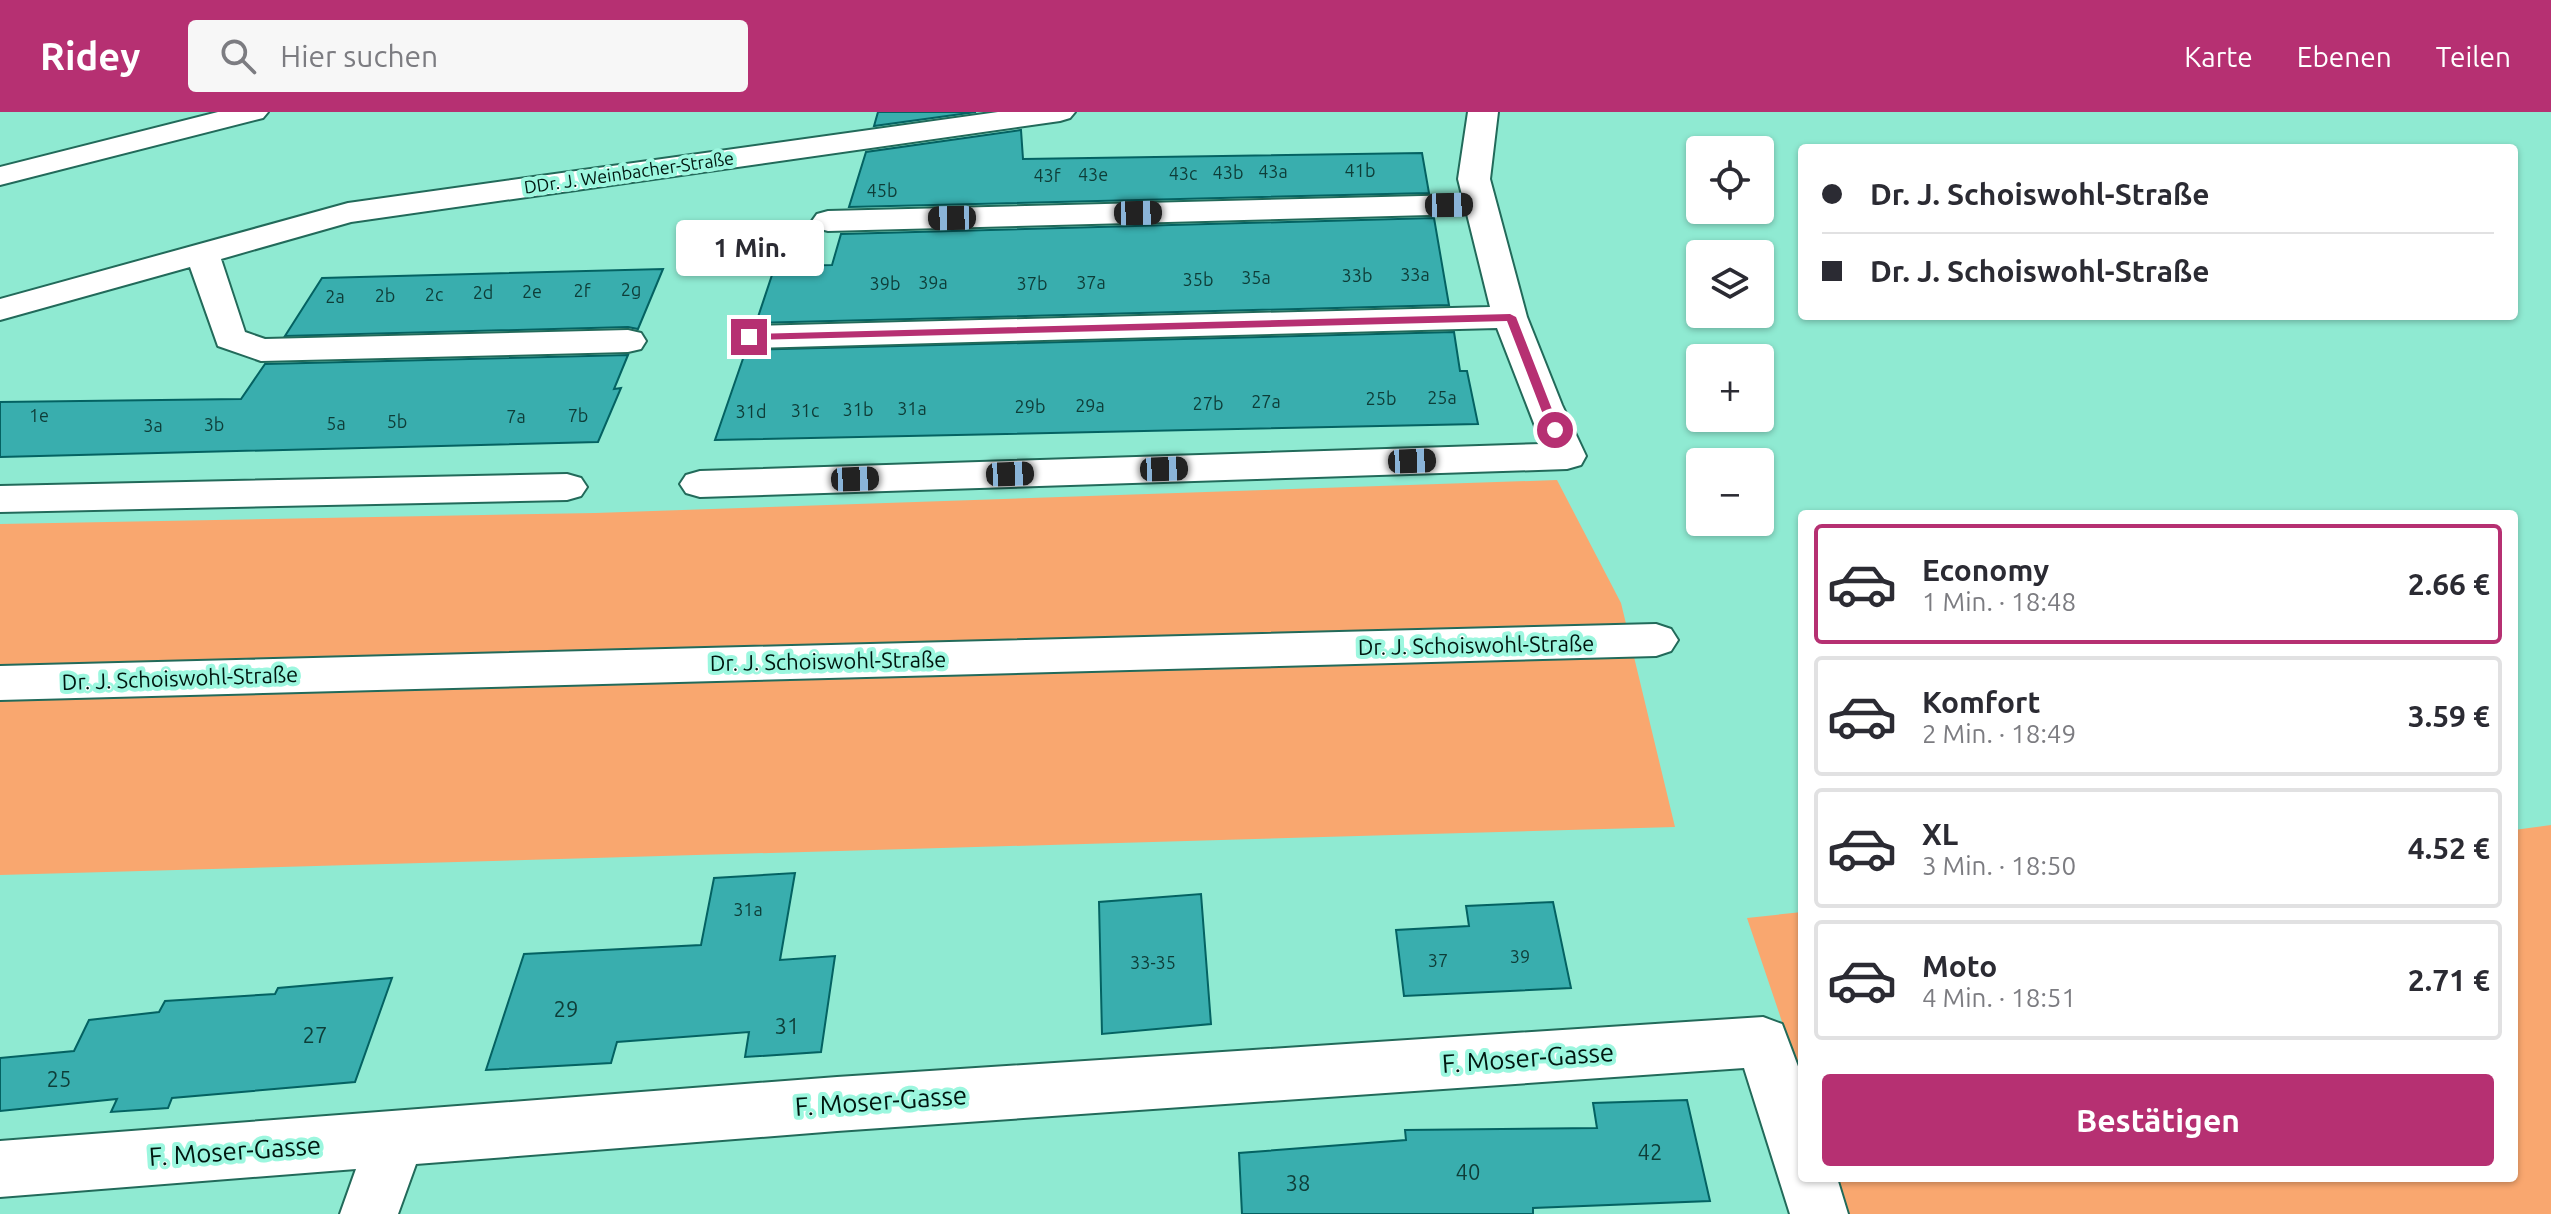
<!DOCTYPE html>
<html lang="de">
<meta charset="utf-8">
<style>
body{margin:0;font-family:Ubuntu,sans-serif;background:#f7f7f7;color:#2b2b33;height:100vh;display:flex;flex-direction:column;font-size:30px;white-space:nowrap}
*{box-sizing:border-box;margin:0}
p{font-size:26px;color:#7c7c81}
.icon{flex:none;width:44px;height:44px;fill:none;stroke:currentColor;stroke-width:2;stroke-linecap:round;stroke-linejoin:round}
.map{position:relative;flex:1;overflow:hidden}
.panel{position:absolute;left:1798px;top:398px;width:720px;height:672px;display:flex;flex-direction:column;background:#fff;border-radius:8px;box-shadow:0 2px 6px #0004}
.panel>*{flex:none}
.guide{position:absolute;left:1798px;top:32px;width:720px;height:176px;border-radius:8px;box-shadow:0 2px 6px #0004;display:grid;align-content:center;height:176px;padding:0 24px;background:#fff}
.tools{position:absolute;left:1686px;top:24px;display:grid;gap:16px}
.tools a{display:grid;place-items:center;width:88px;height:88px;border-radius:8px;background:#fff;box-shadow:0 2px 6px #0004;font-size:40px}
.end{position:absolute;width:36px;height:36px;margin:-18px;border:10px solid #b63072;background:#fff;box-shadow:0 0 0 4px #fff}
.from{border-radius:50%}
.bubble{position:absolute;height:56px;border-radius:8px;background:#fff;box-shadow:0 2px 6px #0004;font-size:26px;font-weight:700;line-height:56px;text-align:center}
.car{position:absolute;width:24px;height:48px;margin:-24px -12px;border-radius:10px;box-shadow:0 0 6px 2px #0007;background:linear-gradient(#222 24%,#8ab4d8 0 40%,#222 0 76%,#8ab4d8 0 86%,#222 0)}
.guide b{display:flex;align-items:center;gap:28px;height:76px;font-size:30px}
.guide b+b{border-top:2px solid #e1e1e2}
.guide i{width:20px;height:20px;background:#2b2b33}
ul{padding:14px 0 0;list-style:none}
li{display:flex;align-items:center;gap:24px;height:120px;margin:0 16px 12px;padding:0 8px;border:4px solid #e1e1e2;border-radius:8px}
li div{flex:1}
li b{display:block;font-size:30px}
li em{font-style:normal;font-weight:700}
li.active{border-color:#b63072}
li>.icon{width:72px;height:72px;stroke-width:1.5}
.action{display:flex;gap:16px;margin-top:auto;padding:16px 24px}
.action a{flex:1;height:92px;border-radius:8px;background:#b63072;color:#fff;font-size:32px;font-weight:700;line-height:92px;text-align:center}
header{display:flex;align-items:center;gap:48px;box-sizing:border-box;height:112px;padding:0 40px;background:#b63072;color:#fff}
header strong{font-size:38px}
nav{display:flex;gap:44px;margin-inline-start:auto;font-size:28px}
.search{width:560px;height:72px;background:#f7f7f7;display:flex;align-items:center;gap:20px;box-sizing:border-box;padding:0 28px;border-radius:8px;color:#7c7c81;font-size:30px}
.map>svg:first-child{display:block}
</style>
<header>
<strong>Ridey</strong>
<div class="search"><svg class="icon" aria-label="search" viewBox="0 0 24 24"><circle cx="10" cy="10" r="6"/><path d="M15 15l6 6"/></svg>Hier suchen</div>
<nav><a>Karte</a><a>Ebenen</a><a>Teilen</a></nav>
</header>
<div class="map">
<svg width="2551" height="1102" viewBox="0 0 2551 1102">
<rect width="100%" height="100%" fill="#8fead2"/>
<!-- green -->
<path fill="#f9a76f" d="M 1557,368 L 1621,491 L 1675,715 L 0,763 L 0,412 L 595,401 Z
M 2551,713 L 2551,1102 L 1847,1102 L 1835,1066 L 2514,1066 L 2514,718 Z
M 1802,800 L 1802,969 L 1747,806 Z"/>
<!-- building -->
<path fill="#39aeae" stroke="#046262" stroke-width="2" d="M 878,0 L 976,0 L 874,14 Z
M 1021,18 L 1023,47 L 1422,41 L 1429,81 L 849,95 L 866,40 Z
M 1434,106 L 1449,193 L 756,211 L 775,154 L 832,153 L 841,122 Z
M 663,157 L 638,217 L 628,215 L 285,224 L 322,166 Z
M 1454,220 L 1460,259 L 1467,259 L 1478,312 L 715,328 L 746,238 Z
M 628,243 L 614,277 L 621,276 L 598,330 L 0,345 L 0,290 L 241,287 L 265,252 Z
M 795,761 L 780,848 L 835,844 L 821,940 L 745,945 L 749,920 L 617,930 L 611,951 L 486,958 L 524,842 L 701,833 L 714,766 Z
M 1201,782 L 1211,912 L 1102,922 L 1099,790 Z
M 1553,790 L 1571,876 L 1404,884 L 1396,818 L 1469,814 L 1466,794 Z
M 392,866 L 355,970 L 172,986 L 168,996 L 111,1000 L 117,987 L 0,999 L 0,946 L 74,939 L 89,908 L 159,900 L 165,889 L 275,882 L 278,876 Z
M 1687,988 L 1710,1089 L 1533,1096 L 1533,1102 L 1242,1102 L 1239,1041 L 1406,1028 L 1405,1018 L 1597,1016 L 1593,991 Z"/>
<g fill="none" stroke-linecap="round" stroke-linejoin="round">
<!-- minor casing -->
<g stroke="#226a5a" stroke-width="4">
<path id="minor" d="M 218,0 L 268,0 L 263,6 L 0,73 L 0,55 Z
M 998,0 L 1075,0 L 1070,6 L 1060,9 L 351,110 L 221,147 L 245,220 L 265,227 L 628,218 L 641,221 L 646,229 L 641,237 L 628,240 L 261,249 L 218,234 L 190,155 L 0,208 L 0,187 L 348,91 Z
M 1468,0 L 1498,0 L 1490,67 L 1527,205 L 1562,293 L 1586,344 L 1581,353 L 1567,357 L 700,385 L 686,381 L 680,372 L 686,363 L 700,359 L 1542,332 L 1497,216 L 749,236 L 737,233 L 731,225 L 737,217 L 749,214 L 1490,195 L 1467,102 L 828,119 L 817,116 L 812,109 L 817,102 L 828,99 L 1462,83 L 1458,67 Z
M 567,362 L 581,366 L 587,375 L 581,384 L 567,388 L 0,400 L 0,374 Z
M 1656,512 L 1671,517 L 1678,528 L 1671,539 L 1656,544 L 0,588 L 0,554 Z
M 1763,905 L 1782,912 L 1802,965 L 1802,1066 L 1837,1066 L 1848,1102 L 1790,1102 L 1744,956 L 837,1019 L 416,1052 L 398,1102 L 340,1102 L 356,1057 L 0,1085 L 0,1029 L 837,965 Z"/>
</g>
<!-- minor -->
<use href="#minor" fill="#fff" fill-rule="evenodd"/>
</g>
<!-- route -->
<path fill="#b63072" d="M 1510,202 L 1516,205 L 1560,318 L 1559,321 L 1549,318 L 1507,209 L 749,228 L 744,225 L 749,222 Z"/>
<g text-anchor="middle" stroke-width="8" stroke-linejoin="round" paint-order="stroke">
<!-- number labels -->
<g font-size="18" fill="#0e3d38">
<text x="1360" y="65">41b</text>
<text x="1273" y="66">43a</text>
<text x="1228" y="67">43b</text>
<text x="1183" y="68">43c</text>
<text x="1093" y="69">43e</text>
<text x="1047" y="70">43f</text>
<text x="882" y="85">45b</text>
<text x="1415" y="169">33a</text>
<text x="1357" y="170">33b</text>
<text x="1256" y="172">35a</text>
<text x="1198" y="174">35b</text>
<text x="933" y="177">39a</text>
<text x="1091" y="177">37a</text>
<text x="885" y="178">39b</text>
<text x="1032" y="178">37b</text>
<text x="631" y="184">2g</text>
<text x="582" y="185">2f</text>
<text x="532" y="186">2e</text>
<text x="483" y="187">2d</text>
<text x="434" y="189">2c</text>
<text x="385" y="190">2b</text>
<text x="335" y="191">2a</text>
<text x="1442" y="292">25a</text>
<text x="1381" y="293">25b</text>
<text x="1266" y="296">27a</text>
<text x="1208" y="298">27b</text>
<text x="1090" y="300">29a</text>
<text x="1030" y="301">29b</text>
<text x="912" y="303">31a</text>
<text x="858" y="304">31b</text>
<text x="805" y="305">31c</text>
<text x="751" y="306">31d</text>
<text x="39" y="310">1e</text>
<text x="578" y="310">7b</text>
<text x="516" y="311">7a</text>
<text x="397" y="316">5b</text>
<text x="336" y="318">5a</text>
<text x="214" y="319">3b</text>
<text x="153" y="320">3a</text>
<text x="748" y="804">31a</text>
<text x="1520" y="851">39</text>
<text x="1438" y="855">37</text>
<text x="1153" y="857">33-35</text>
</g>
<!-- far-street labels -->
<g font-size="18" fill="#001710" stroke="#9cf7df">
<text transform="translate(629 61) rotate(-8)" y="6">DDr. J. Weinbacher-Straße</text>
</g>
<!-- street labels -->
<g font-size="22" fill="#001710" stroke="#9cf7df">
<text transform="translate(1476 533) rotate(-1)" y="8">Dr. J. Schoiswohl-Straße</text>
<text transform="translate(828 549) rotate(-1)" y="8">Dr. J. Schoiswohl-Straße</text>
<text transform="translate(180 566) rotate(-2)" y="8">Dr. J. Schoiswohl-Straße</text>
</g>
<!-- near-number labels -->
<g font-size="22" fill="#0e3d38">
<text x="566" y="905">29</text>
<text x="787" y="922">31</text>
<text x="315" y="931">27</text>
<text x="59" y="975">25</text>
<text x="1650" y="1048">42</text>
<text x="1468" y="1068">40</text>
<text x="1298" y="1079">38</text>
</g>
<!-- near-street labels -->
<g font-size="26" fill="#001710" stroke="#9cf7df">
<text transform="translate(1528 946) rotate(-4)" y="9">F. Moser-Gasse</text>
<text transform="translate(881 989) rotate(-4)" y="9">F. Moser-Gasse</text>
<text transform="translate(235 1039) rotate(-4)" y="9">F. Moser-Gasse</text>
</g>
</g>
</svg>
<div class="tools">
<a><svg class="icon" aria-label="locate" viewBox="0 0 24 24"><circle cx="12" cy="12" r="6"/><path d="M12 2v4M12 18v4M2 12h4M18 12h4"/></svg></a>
<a><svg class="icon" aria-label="layers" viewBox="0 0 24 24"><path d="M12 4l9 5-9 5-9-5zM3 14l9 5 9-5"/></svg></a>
<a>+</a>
<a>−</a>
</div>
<i class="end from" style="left:1555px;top:318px"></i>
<i class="end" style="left:749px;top:225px"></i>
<div class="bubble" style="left:676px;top:108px;width:148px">1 Min.</div>
<i class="car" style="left:1449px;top:93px;rotate:89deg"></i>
<i class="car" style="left:1138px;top:101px;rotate:89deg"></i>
<i class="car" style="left:952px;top:106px;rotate:269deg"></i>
<i class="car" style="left:1412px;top:349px;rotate:88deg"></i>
<i class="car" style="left:1164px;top:357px;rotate:88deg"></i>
<i class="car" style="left:1010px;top:362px;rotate:88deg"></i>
<i class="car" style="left:855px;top:367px;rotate:88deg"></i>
<div class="guide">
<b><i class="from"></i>Dr. J. Schoiswohl-Straße</b>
<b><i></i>Dr. J. Schoiswohl-Straße</b>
</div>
<section class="panel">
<ul>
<li class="active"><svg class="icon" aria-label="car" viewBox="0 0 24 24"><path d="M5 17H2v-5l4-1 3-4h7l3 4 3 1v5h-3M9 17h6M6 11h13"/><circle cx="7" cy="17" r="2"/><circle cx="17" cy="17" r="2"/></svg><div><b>Economy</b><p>1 Min. · 18:48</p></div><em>2.66 €</em></li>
<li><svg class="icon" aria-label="car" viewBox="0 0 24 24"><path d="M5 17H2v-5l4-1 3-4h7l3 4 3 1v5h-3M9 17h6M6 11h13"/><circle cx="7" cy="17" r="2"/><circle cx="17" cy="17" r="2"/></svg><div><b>Komfort</b><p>2 Min. · 18:49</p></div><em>3.59 €</em></li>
<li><svg class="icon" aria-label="car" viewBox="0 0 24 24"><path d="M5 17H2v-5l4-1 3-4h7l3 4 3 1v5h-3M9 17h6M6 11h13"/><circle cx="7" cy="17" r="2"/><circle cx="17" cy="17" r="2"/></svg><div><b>XL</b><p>3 Min. · 18:50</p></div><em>4.52 €</em></li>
<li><svg class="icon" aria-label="car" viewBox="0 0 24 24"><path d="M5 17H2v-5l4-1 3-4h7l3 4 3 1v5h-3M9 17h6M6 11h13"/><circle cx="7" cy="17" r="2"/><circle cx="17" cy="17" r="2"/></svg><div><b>Moto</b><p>4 Min. · 18:51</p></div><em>2.71 €</em></li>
</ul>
<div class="action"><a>Bestätigen</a></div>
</section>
</div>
